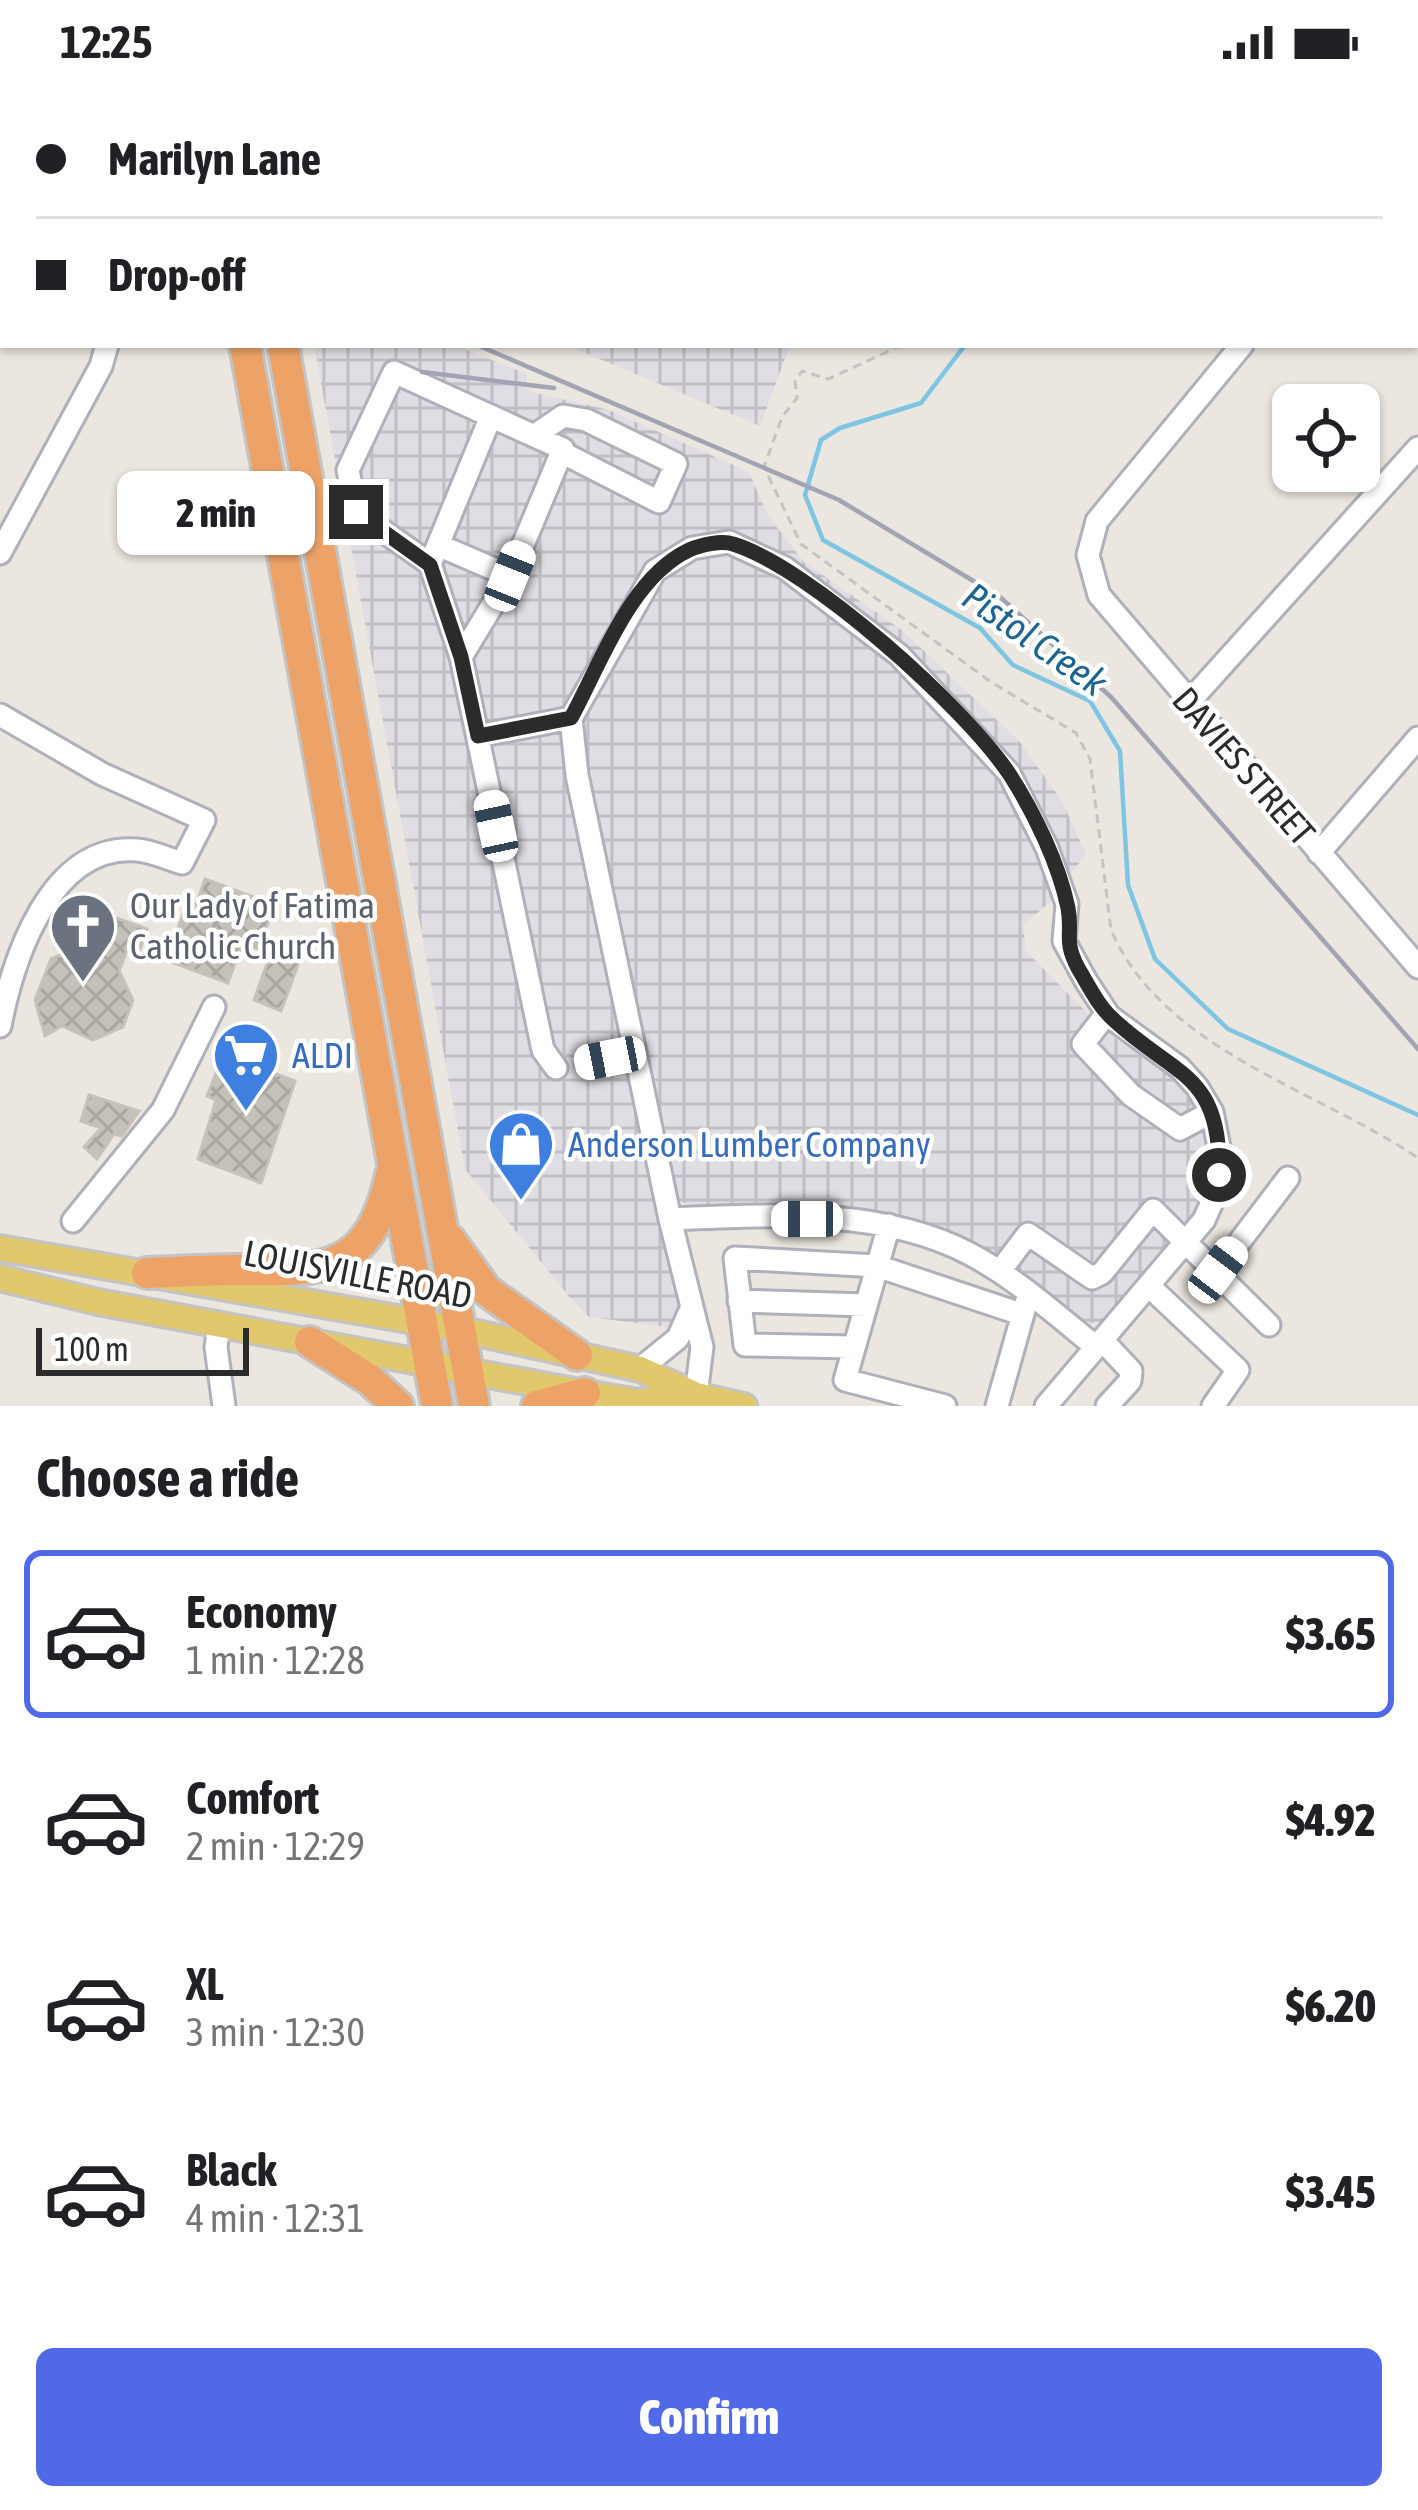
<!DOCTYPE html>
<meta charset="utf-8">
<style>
body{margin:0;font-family:"Asap Condensed",sans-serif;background:#f6f6f6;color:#202124;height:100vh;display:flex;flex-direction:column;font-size:45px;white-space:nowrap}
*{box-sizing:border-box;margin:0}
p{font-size:39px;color:#757577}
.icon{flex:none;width:66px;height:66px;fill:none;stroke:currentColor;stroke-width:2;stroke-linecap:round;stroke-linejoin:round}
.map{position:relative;height:1322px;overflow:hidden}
.drawer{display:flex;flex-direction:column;background:#fff;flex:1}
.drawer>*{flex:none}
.banner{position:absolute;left:0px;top:0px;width:1419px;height:264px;box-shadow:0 3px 9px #0004;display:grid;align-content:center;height:264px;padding:0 36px;background:#fff}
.fabs{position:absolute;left:1272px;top:300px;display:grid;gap:24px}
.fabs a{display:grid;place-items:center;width:108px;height:108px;border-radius:18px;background:#fff;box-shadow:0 3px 9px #0004;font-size:60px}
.scale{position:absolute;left:36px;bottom:30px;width:213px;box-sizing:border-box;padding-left:12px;border:6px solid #2b2b2b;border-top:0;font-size:33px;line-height:42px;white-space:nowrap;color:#2b2b2b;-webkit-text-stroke:9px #fff;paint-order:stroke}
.end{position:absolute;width:54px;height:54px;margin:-27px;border:15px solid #2b2b2b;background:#fff;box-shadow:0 0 0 6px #fff}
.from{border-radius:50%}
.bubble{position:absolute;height:84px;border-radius:18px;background:#fff;box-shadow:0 3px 9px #0004;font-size:39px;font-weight:800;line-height:84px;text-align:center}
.car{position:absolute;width:36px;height:72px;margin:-36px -18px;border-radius:15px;box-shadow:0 0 9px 3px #0007;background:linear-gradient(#fff 24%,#345 0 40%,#fff 0 76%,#345 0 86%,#fff 0)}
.banner b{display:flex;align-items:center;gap:42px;height:114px;font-size:45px}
.banner b+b{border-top:3px solid #e0e0e0}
.banner i{width:30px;height:30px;background:#202124}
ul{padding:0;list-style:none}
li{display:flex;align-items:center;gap:36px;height:168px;margin:0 24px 18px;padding:0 12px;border:6px solid transparent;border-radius:18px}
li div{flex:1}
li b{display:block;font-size:45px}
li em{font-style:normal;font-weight:800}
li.selected{border-color:#506ae7}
li>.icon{width:108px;height:108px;stroke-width:1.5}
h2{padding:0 36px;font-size:54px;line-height:144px}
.cta{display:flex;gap:24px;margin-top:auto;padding:24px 36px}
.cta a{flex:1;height:138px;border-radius:18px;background:#506ae7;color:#fff;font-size:48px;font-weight:800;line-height:138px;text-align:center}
.status{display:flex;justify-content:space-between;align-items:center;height:84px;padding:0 60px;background:#fff;direction:ltr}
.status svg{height:33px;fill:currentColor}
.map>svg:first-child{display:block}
</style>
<div class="status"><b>12:25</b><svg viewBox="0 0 49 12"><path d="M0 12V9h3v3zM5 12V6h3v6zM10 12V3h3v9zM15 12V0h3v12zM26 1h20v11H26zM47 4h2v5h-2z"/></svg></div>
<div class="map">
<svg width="1418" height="1322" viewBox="0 0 1418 1322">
<defs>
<pattern id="industrial-grid" width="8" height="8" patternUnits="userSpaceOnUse" patternTransform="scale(3)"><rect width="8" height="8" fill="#e0dee4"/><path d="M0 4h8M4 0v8" fill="none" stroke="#c0bfc4"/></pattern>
<pattern id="building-cross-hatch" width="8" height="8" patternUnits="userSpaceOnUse" patternTransform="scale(3)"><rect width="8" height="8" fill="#c4c0ba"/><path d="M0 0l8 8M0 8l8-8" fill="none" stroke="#a9a5a0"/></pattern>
</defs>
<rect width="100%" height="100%" fill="#ebe6df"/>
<!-- industrial -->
<path fill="url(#industrial-grid)" d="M 292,0 L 882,0 L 291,3 Z
M 314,261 L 454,261 L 527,290 L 527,307 L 609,326 L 749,388 L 768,432 L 804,478 L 903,547 L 1019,657 L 1062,717 L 1086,770 L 1049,819 L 1023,841 L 1026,867 L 1105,947 L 1183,1002 L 1210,1058 L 1204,1112 L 1194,1136 L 1110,1232 L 1099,1239 L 1080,1239 L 993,1168 L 901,1133 L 845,1125 L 697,1125 L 680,1117 L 671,1099 L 652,1104 L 680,1221 L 676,1244 L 589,1233 L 572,1216 L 465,1085 Z
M 566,261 L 790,261 L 760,342 Z"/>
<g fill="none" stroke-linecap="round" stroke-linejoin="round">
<!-- stream -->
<path stroke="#7dc5e2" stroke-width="4.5" d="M 1051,0 L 1057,3
M 965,261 L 921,319 L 840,344 L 821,356 L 805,411 L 823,456 L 980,544 L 1013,581 L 1090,617 L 1120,667 L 1128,801 L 1155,875 L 1228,945 L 1418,1031"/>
</g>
<!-- building -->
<path fill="url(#building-cross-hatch)" stroke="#c6c2b8" stroke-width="3" d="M 205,795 L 275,821 L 258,865 L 242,860 L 228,899 L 166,876 L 189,815 L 197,818 Z
M 97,827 L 147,845 L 139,868 L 128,864 L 119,887 L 133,916 L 123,943 L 93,956 L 62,942 L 45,952 L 35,916 L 51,875 L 86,860 Z
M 273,863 L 301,873 L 281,927 L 254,916 Z
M 224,969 L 295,997 L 261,1099 L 198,1075 L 216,1016 L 207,1012 Z
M 89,1011 L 139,1027 L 122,1052 L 114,1050 L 97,1075 L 84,1063 L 101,1044 L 81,1037 Z"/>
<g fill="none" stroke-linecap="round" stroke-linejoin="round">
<!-- minor casing -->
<g stroke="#afb0ba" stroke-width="27">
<path id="minor" d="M 1327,0 L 1330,3
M 421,3 L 422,0
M 1416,58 L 1418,56
M 1416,79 L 1418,81
M 1242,261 L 1097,437 L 1088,471 L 1099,511 L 1418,883
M 534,352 L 563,332 L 586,336 L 676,380 L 659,418 L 561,368
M 438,461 L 491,332
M 0,469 L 101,282 L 107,261
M 430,480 L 438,461 L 510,492 L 461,573
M 510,492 L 563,365 L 394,288 L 348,386 L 356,428 L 430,480 L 461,573 L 543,966 L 556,984
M 1189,618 L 1418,364
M 0,631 L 102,690 L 204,736 L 182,779 C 168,775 152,767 137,766 C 50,759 13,875 0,942
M 478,652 L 571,634
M 1319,769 L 1418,654
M 1107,929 L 1083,960 L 1131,1011 L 1180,1045 L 1212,1028
M 587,978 L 634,969
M 670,1135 L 577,691 L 571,634 L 655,487 L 692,464 L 729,458 L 785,484 L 899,571 L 1009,689 L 1047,764 L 1067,820 L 1064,857 L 1086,897 L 1109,932 L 1180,984 L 1197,1003 L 1212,1028 L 1220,1068 L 1216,1109 L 1204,1136 L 1046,1322
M 73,1137 L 163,1026 L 214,923
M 889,1141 L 845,1296 L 945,1322
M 1218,1186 L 1288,1094
M 1000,1187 L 1028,1150 L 1092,1194 L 1102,1189 L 1153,1126 L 1269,1241
M 1150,1203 L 1238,1286 L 1213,1322
M 739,1217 L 866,1221
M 219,1240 L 216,1263 L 224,1322
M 1102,1256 L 1131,1287 L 1130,1297 L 1107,1322
M 854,1263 L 745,1261 L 735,1174 L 877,1182 L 1021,1230
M 640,1285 L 678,1254 L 690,1227
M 696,1311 L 702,1263 L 670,1135 C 768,1131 881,1123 970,1170 C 1017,1195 1055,1230 1096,1263
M 997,1322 L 1026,1219"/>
</g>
<!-- major casing -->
<g stroke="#c4c4c4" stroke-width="30">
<path id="major" d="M 0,1164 L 459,1245 L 640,1285 L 696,1311 L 744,1322
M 0,1194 L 98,1218 L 585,1309 L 639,1318 L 693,1311"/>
</g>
<!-- highway casing -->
<g stroke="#c4c4c4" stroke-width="36">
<path id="highway" d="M 198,0 L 198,3
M 235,0 L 236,3
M 245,261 L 437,1322
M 283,261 L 474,1322
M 450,1156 L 487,1207 L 577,1271
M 147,1189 C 178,1188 209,1186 240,1186 C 327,1188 370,1186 391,1091
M 310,1258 L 370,1296 L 398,1322
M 537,1322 L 585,1309"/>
</g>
<!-- path -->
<path stroke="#c4c4c4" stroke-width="3" stroke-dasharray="9 6" stroke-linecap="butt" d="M 976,0 L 979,3
M 902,261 L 828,295 L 802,287 L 795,297 L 797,314 L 782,333 L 764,383 L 801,460 L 991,598 L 1076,649 L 1090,675 L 1111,846 C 1163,966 1316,1005 1418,1074"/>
<!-- minor -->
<use href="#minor" stroke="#fff" stroke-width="21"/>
<!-- major -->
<use href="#major" stroke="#e2c86d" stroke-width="24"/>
<!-- highway -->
<use href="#highway" stroke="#eda368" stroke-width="30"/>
<!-- rail -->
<path stroke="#a2a4b3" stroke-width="4.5" d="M 0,61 L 3,62
M 477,261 L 839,416 L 1000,513 L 1111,613 L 1418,965
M 422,288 L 554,304"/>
</g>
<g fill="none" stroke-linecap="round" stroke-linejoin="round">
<!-- route -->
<path stroke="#2b2b2b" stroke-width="15" d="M 356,428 L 430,481 L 461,573 L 478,652 L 571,634 C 601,579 630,494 689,466 C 700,461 722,456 733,460 C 809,483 966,624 1010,691 C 1034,728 1059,780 1068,824 C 1073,851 1063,855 1078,884 C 1089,902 1098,922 1114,936 C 1175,993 1222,989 1219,1091"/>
</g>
<!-- icons -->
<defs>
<g id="church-pin" transform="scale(3.45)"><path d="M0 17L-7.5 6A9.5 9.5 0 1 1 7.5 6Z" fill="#6b7280" stroke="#fff"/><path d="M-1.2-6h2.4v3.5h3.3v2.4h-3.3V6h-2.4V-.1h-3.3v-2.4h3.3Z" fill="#fff"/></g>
<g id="supermarket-pin" transform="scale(3.45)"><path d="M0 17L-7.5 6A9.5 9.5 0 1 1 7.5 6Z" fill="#3f7fe0" stroke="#fff"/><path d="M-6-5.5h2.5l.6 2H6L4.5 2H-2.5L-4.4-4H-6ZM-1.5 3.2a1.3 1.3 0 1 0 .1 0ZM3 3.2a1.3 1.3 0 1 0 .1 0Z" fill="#fff"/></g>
<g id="shop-pin" transform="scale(3.45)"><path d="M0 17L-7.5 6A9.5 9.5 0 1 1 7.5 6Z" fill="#3f7fe0" stroke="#fff"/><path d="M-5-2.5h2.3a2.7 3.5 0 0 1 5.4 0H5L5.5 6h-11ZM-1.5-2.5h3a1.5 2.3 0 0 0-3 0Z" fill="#fff"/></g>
</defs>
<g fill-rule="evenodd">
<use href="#church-pin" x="83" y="842"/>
<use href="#supermarket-pin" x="246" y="971"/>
<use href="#shop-pin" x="521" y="1060"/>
</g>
<g text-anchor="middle" stroke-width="9" stroke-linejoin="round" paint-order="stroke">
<!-- street labels -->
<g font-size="36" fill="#2b2b2b" stroke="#fff">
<text transform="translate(1244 682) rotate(49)" y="13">DAVIES STREET</text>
<text transform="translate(358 1190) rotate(11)" y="13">LOUISVILLE ROAD</text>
</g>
<!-- worship labels -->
<g font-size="36" fill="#5b616d" stroke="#fff" text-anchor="start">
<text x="130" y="834">Our Lady of Fatima<tspan x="130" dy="41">Catholic Church</tspan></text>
</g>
<!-- shop labels -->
<g font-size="36" fill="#366cbe" stroke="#fff" text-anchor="start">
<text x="292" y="984">ALDI</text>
<text x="568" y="1073">Anderson Lumber Company</text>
</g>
<!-- water labels -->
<g font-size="39" font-style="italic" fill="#1c658e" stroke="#fff">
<text transform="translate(1035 555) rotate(35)" y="14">Pistol Creek</text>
</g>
</g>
</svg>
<div class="fabs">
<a><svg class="icon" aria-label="locate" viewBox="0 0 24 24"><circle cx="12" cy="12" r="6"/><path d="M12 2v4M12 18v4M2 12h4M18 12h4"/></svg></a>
</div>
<div class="scale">100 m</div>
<i class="end from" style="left:1219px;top:1091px"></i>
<i class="end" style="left:356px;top:428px"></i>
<div class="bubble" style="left:117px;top:387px;width:198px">2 min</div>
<i class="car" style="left:510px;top:492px;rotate:22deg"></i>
<i class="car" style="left:496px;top:742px;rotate:348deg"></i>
<i class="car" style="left:610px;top:974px;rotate:259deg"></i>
<i class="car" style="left:807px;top:1135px;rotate:270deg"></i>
<i class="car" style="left:1218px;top:1186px;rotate:37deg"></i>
<div class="banner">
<b><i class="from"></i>Marilyn Lane</b>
<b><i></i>Drop-off</b>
</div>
</div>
<section class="drawer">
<h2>Choose a ride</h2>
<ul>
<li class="selected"><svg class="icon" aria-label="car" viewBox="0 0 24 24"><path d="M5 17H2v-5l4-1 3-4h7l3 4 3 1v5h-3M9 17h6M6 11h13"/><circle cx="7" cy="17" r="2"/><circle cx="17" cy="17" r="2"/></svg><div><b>Economy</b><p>1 min · 12:28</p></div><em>$3.65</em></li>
<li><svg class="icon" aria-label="car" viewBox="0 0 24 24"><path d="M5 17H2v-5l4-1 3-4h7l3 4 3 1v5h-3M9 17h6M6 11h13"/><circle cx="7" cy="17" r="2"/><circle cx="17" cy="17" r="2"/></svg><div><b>Comfort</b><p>2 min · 12:29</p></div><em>$4.92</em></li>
<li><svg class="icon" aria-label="car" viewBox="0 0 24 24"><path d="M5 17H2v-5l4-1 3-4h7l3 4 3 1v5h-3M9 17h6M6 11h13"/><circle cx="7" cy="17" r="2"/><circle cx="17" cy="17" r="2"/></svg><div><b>XL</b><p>3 min · 12:30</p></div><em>$6.20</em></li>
<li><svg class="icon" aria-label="car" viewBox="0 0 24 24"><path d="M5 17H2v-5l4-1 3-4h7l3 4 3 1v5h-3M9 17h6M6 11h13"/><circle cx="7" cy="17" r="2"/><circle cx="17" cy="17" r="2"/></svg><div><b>Black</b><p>4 min · 12:31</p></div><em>$3.45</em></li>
</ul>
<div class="cta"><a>Confirm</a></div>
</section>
